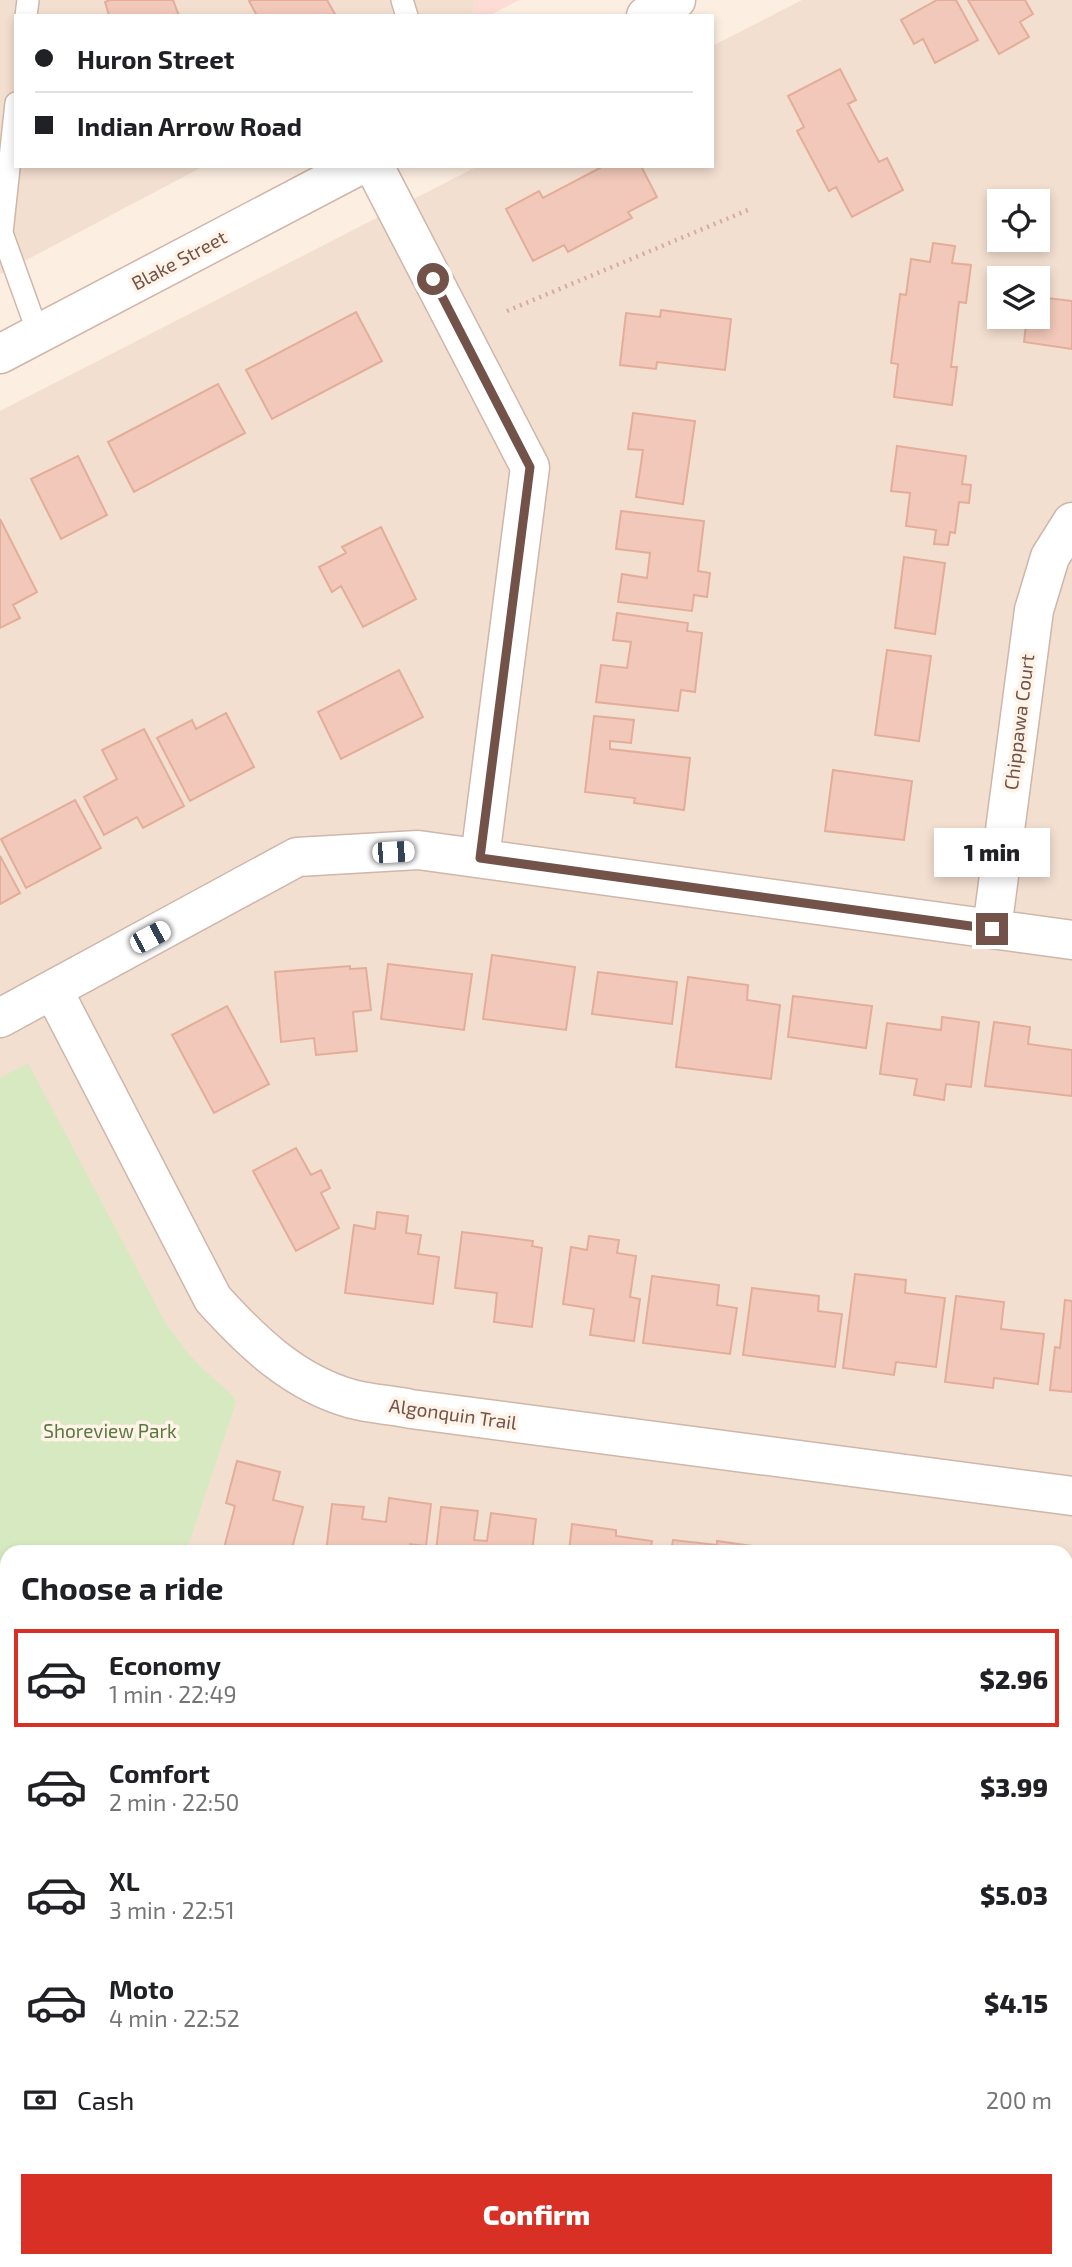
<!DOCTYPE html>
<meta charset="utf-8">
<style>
body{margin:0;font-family:"Exo 2",sans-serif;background:#f6f6f6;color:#202124;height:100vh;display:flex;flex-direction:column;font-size:26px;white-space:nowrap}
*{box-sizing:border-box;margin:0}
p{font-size:23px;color:#757577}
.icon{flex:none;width:38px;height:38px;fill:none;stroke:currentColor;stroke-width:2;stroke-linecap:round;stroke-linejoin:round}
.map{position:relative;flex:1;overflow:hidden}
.panel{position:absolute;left:0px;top:1545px;width:1073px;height:723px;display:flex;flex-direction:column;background:#fff;border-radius:21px 21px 0 0;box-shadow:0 4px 10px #0003}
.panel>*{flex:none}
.banner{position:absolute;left:14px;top:14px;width:700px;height:154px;border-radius:0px;box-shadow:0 4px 10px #0003;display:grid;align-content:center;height:154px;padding:0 21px;background:#fff}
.buttons{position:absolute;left:987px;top:189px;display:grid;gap:14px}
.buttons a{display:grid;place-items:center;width:63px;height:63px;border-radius:0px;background:#fff;box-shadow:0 4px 10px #0003;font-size:35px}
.end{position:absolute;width:32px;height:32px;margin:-16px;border:9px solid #725249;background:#fff;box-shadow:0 0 0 4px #fff}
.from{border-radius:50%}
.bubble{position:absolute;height:49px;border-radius:0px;background:#fff;box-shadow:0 4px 10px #0003;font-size:23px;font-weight:800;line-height:49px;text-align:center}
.car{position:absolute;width:21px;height:42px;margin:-21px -10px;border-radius:9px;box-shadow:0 0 5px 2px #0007;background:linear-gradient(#fff 24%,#345 0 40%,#fff 0 76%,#345 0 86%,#fff 0)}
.banner b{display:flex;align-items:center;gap:24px;height:66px;font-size:26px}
.banner b+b{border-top:2px solid #e0e0e0}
.banner i{width:18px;height:18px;background:#202124}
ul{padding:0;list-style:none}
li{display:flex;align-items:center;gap:21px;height:98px;margin:0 14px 10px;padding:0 7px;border:4px solid transparent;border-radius:0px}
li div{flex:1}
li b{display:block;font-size:26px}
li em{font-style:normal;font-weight:800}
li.active{border-color:#d93025}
li>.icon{width:63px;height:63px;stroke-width:1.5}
h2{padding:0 21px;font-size:32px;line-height:84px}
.pay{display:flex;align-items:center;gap:18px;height:77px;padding:0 21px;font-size:26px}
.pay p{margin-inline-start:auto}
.primary-button{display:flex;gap:14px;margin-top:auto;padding:14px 21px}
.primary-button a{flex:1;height:80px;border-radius:0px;background:#d93025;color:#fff;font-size:28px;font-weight:800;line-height:80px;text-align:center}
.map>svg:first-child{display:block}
</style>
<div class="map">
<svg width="1072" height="2267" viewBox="0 0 1072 2267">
<rect width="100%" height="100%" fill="#fceee1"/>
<!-- residential -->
<path fill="#f3dfd0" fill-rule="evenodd" d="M 0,0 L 475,0 L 473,16 L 16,16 L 16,166 L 204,166 L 0,274 Z
M 802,0 L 1072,0 L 1072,2267 L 0,2267 L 0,411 L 478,166 L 712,166 L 712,46 ZM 999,201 L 1038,201 L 1038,240 L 999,240 ZM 999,278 L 1038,278 L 1038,317 L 999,317 ZM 7,1552 L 1066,1552 L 1066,2261 L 7,2261 Z"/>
<!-- commercial -->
<path fill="#fcdcd5" d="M 475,0 L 519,0 L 489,16 L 473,16 Z"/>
<!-- green -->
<path fill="#d6e9c0" d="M 28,1063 L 165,1322 L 185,1350 L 201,1367 L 232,1395 L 236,1402 L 186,1552 L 7,1552 L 7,2067 L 0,2066 L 0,1078 Z"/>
<!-- building -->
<path fill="#f1c8b9" stroke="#e3ad9a" stroke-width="2" d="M 110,0 L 173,0 L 179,16 L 106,16 L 109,15 L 105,2 Z
M 251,0 L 327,0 L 336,16 L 257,16 L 249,1 Z
M 937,0 L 956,0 L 978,40 L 935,63 L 923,39 L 914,44 L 901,20 Z
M 968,0 L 1025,0 L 1033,14 L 1020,22 L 1029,37 L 999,54 Z
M 840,69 L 856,100 L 848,104 L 879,162 L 887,158 L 903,190 L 852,217 L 836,187 L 829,191 L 797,131 L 804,127 L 788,96 Z
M 599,166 L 641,166 L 657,197 L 628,212 L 632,218 L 568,252 L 564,245 L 533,261 L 506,209 L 539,191 L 543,198 L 600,168 Z
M 933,243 L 955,246 L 952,263 L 971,265 L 966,303 L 959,302 L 951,367 L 957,367 L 952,405 L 894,397 L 898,364 L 891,363 L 900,294 L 906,295 L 911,259 L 930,262 Z
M 1038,297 L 1072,301 L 1072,349 L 1024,342 L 1027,317 L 1038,317 Z
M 661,310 L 731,319 L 725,370 L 657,362 L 656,369 L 620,365 L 626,313 L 660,317 Z
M 356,312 L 382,361 L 272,419 L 246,370 Z
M 218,384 L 245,433 L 134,492 L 108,442 Z
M 633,413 L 695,421 L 683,504 L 636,497 L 643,450 L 628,449 Z
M 897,446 L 966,456 L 962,484 L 971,485 L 969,503 L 959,502 L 955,533 L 950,532 L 948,545 L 934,544 L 936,530 L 906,526 L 910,493 L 891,491 Z
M 78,456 L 107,515 L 61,539 L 31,479 Z
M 621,511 L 704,521 L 698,571 L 710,573 L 707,597 L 694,595 L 692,611 L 618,602 L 622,574 L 647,578 L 650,553 L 616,549 Z
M 0,519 L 37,592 L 13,605 L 20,618 L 0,628 Z
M 381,527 L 416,599 L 363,627 L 341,586 L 332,592 L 319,567 L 346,553 L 342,547 Z
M 904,557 L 945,563 L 935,634 L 895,628 Z
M 617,613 L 688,623 L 687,631 L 702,633 L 695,692 L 681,690 L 678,711 L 596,702 L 601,665 L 627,668 L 631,642 L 613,640 Z
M 887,650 L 931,656 L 919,741 L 875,735 Z
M 399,670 L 423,717 L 341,759 L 318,712 Z
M 226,713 L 254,767 L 190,801 L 157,738 L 192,720 L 196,729 Z
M 594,716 L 634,720 L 631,743 L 610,741 L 610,749 L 690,758 L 684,810 L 634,803 L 635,798 L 585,792 Z
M 144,729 L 184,806 L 143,828 L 137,817 L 104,835 L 84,797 L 117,779 L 102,750 Z
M 833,770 L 912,781 L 904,840 L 825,831 Z
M 75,800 L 101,848 L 26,888 L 1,839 Z
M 0,856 L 20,893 L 0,904 Z
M 492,955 L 575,967 L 566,1030 L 483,1019 Z
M 388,964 L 472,974 L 464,1030 L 381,1019 Z
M 350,966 L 350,969 L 366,968 L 371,1010 L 353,1012 L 357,1051 L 316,1055 L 314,1038 L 281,1042 L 275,972 Z
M 598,972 L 677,982 L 672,1024 L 592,1014 Z
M 688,977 L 748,985 L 747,1000 L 780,1005 L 771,1079 L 676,1067 Z
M 793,996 L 872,1006 L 866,1048 L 788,1037 Z
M 227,1006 L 269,1084 L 214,1113 L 172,1035 Z
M 942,1017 L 979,1022 L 971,1087 L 946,1084 L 944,1100 L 914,1095 L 917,1079 L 880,1074 L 887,1023 L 941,1030 Z
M 994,1022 L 1030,1027 L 1028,1044 L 1072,1050 L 1072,1096 L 985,1086 Z
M 296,1148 L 311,1175 L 321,1170 L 330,1188 L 321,1193 L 339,1228 L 296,1251 L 253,1171 Z
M 377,1212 L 408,1216 L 406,1233 L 421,1235 L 418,1254 L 439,1257 L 433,1304 L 345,1293 L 354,1225 L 375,1229 Z
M 462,1232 L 533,1241 L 532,1246 L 542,1248 L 532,1327 L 494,1322 L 497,1293 L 455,1288 Z
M 589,1236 L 619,1240 L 617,1253 L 636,1256 L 630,1297 L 640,1299 L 634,1341 L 590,1335 L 594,1309 L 563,1304 L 571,1247 L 587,1250 Z
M 855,1274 L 906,1280 L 905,1293 L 945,1298 L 936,1367 L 896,1362 L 894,1375 L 843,1368 Z
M 652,1276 L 719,1285 L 717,1305 L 737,1308 L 730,1354 L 643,1343 Z
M 752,1288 L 819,1296 L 818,1311 L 842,1314 L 835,1367 L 743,1355 Z
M 956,1296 L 1004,1302 L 1001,1329 L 1044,1334 L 1038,1384 L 994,1378 L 993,1388 L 945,1382 Z
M 1065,1300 L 1072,1301 L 1072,1392 L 1050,1390 L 1055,1347 L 1060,1348 Z
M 237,1461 L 280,1472 L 273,1500 L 303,1507 L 291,1552 L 223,1552 L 235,1506 L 226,1503 Z
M 389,1498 L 431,1504 L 426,1546 L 410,1544 L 409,1552 L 326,1552 L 332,1504 L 364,1507 L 362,1519 L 386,1522 Z
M 441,1507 L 478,1511 L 474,1540 L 487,1541 L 491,1513 L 536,1519 L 532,1552 L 436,1551 Z
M 572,1524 L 616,1530 L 616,1536 L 652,1541 L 650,1552 L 569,1552 Z
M 673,1540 L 717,1545 L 717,1541 L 766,1548 L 765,1552 L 671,1552 Z
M 1066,1594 L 1072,1595 L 1072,1643 L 1066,1642 Z
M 1066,1936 L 1072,1937 L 1072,1994 L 1066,1993 Z"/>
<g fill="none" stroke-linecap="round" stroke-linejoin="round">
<!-- service casing -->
<g stroke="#cfb6ab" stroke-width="24">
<path id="service" d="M 402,0 L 407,16
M 26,16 L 28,0
M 16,103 L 2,233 L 38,333"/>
</g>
<!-- minor casing -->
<g stroke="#cfb6ab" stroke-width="41">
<path id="minor" d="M 374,166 L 530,467 L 480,858
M 992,929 L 1034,610 L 1050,557 L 1072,522
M 53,990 L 213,1299 C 252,1342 294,1383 352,1399 C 371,1404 392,1405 411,1409 L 1072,1496
M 0,1018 L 297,857 L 418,850 L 1072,940
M 1066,2088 L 1072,2089
M 181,2267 L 181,2261"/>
</g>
<!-- secondary casing -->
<g stroke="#d2b5a8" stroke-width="41">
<path id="secondary" d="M 646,16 L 676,0
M 0,354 L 358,166"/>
</g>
<!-- path -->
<path stroke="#d5ac9d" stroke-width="4.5" stroke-dasharray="2 5" stroke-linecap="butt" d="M 507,311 L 748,210
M 0,1798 L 7,1795
M 0,1848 L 7,1809
M 0,1981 L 7,1986"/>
<!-- service -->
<use href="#service" stroke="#fff" stroke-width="21"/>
<!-- minor -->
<use href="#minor" stroke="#fff" stroke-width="38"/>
<!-- secondary -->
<use href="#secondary" stroke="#fff" stroke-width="38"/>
</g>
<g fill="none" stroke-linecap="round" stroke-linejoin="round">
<!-- route -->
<path stroke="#725249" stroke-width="9" d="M 433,279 L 530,467 L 480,858 L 992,929"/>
</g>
<g text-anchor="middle" stroke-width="7" stroke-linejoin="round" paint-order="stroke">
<!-- street labels -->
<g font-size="19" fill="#725249" stroke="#fff3e7">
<text transform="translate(179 260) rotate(-28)" y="7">Blake Street</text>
<text transform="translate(1019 722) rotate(-83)" y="7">Chippawa Court</text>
<text transform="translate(453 1414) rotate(8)" y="7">Algonquin Trail</text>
</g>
<!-- park labels -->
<g font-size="19" fill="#587841" stroke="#fff3e7">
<text x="110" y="1438">Shoreview Park</text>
</g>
</g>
</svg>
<div class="buttons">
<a><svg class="icon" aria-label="locate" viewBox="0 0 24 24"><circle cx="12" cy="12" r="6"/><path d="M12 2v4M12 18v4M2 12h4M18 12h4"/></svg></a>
<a><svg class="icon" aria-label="layers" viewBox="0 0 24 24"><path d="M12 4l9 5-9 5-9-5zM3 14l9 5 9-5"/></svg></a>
</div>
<i class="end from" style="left:433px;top:279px"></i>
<i class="end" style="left:992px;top:929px"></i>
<div class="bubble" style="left:934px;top:828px;width:116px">1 min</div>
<i class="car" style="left:393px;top:852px;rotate:87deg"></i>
<i class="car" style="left:150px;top:937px;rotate:62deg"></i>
<div class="banner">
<b><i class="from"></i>Huron Street</b>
<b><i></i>Indian Arrow Road</b>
</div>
<section class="panel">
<h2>Choose a ride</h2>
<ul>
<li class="active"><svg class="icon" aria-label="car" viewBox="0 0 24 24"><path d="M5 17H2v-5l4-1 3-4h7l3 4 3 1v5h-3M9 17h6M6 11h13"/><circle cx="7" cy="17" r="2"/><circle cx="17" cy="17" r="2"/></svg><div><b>Economy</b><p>1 min · 22:49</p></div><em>$2.96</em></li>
<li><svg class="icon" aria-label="car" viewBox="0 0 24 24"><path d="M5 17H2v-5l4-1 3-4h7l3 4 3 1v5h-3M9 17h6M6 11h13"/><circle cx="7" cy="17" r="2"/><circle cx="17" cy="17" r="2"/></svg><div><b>Comfort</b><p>2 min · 22:50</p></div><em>$3.99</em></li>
<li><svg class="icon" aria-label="car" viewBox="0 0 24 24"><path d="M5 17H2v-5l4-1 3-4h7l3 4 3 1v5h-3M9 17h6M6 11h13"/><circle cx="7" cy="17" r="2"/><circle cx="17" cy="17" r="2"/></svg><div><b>XL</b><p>3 min · 22:51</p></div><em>$5.03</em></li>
<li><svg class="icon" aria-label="car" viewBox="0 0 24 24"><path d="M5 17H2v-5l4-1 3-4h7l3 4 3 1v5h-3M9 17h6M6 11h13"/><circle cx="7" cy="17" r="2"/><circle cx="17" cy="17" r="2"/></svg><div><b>Moto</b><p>4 min · 22:52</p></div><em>$4.15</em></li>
</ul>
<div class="pay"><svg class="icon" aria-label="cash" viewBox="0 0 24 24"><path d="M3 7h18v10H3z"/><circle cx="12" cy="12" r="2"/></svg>Cash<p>200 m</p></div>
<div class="primary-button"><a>Confirm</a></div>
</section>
</div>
